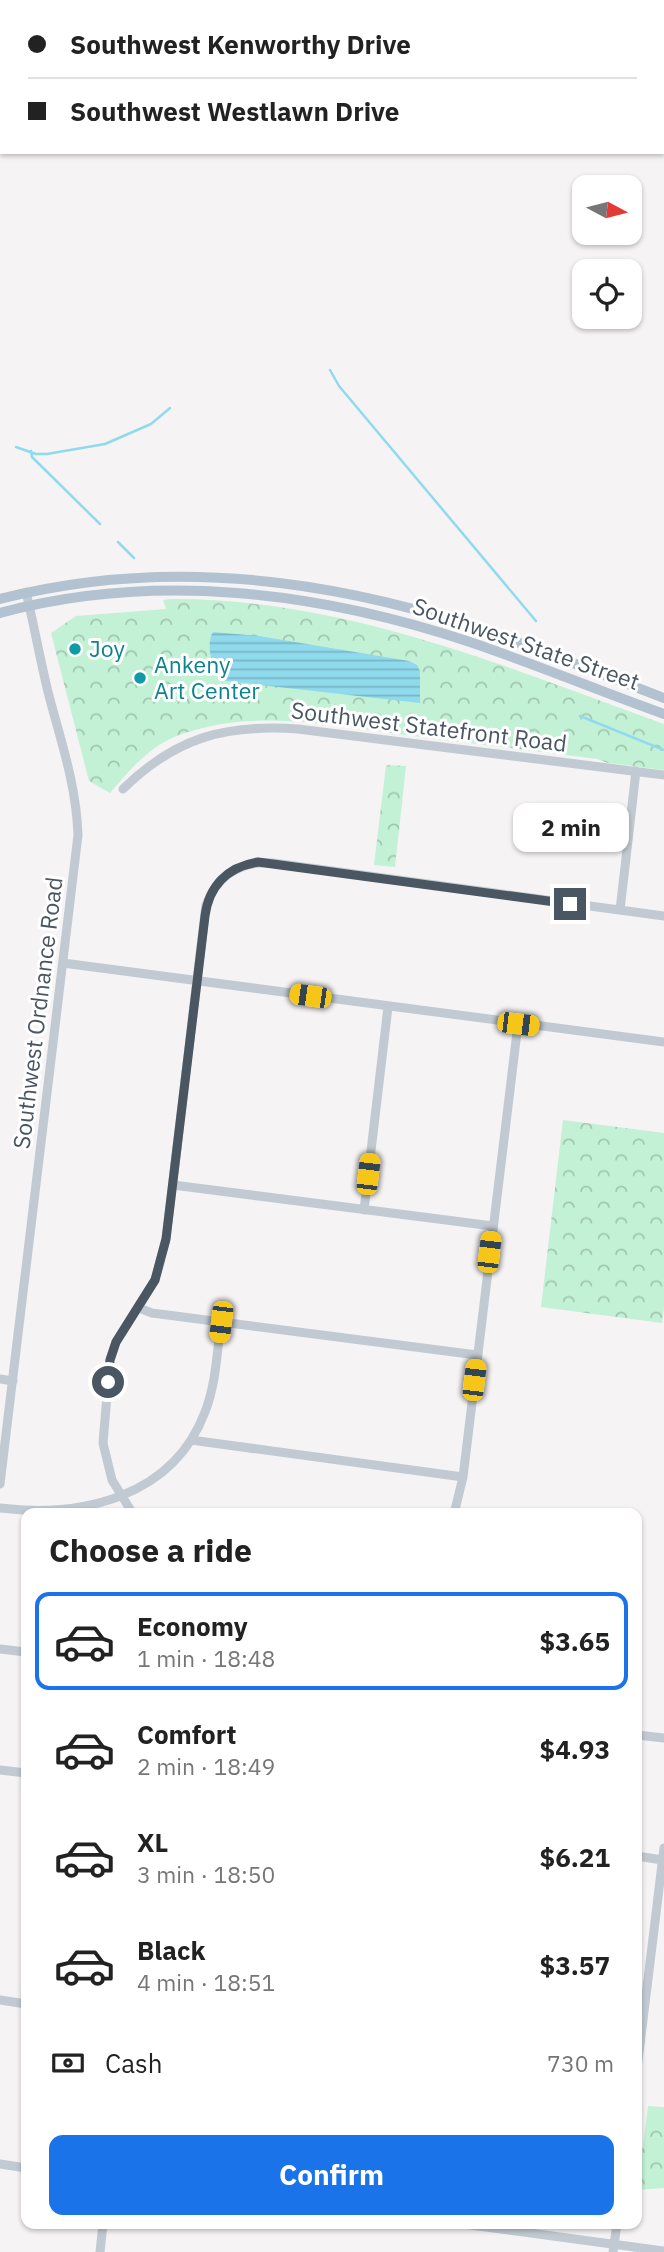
<!DOCTYPE html>
<meta charset="utf-8">
<style>
body{margin:0;font-family:"IBM Plex Sans",sans-serif;background:#f2f2f2;color:#222;height:100vh;display:flex;flex-direction:column;font-size:26px;white-space:nowrap}
*{box-sizing:border-box;margin:0}
p{font-size:23px;color:#767676}
.icon{flex:none;width:38px;height:38px;fill:none;stroke:currentColor;stroke-width:2;stroke-linecap:round;stroke-linejoin:round}
.map{position:relative;flex:1;overflow:hidden}
.side{position:absolute;left:21px;top:1508px;width:621px;height:721px;display:flex;flex-direction:column;background:#fff;border-radius:14px;box-shadow:0 2px 5px #0004}
.side>*{flex:none}
.banner{position:absolute;left:0px;top:0px;width:665px;height:154px;box-shadow:0 2px 5px #0004;display:grid;align-content:center;height:154px;padding:0 28px;background:#fff}
.needle{width:46px;rotate:97deg}
.tools{position:absolute;left:572px;top:175px;display:grid;gap:14px}
.tools a{display:grid;place-items:center;width:70px;height:70px;border-radius:14px;background:#fff;box-shadow:0 2px 5px #0004;font-size:35px}
.end{position:absolute;width:32px;height:32px;margin:-16px;border:9px solid #4a5661;background:#fff;box-shadow:0 0 0 4px #fff}
.from{border-radius:50%}
.bubble{position:absolute;height:49px;border-radius:14px;background:#fff;box-shadow:0 2px 5px #0004;font-size:23px;font-weight:800;line-height:49px;text-align:center}
.car{position:absolute;width:21px;height:42px;margin:-21px -10px;border-radius:9px;box-shadow:0 0 5px 2px #0007;background:linear-gradient(#f5c518 24%,#345 0 40%,#f5c518 0 76%,#345 0 86%,#f5c518 0)}
.banner b{display:flex;align-items:center;gap:24px;height:66px;font-size:26px}
.banner b+b{border-top:2px solid #e0e0e0}
.banner i{width:18px;height:18px;background:#222}
ul{padding:0;list-style:none}
li{display:flex;align-items:center;gap:21px;height:98px;margin:0 14px 10px;padding:0 14px;border:4px solid transparent;border-radius:14px}
li div{flex:1}
li b{display:block;font-size:26px}
li em{font-style:normal;font-weight:800}
li.on{border-color:#1a73e8}
li>.icon{width:63px;height:63px;stroke-width:1.5}
h2{padding:0 28px;font-size:32px;line-height:84px}
.pay{display:flex;align-items:center;gap:18px;height:77px;padding:0 28px;font-size:26px}
.pay p{margin-inline-start:auto}
.action{display:flex;gap:14px;margin-top:auto;padding:14px 28px}
.action a{flex:1;height:80px;border-radius:14px;background:#1a73e8;color:#fff;font-size:28px;font-weight:800;line-height:80px;text-align:center}
.map>svg:first-child{display:block}
</style>
<div class="map">
<svg width="664" height="2252" viewBox="0 0 664 2252">
<defs>
<pattern id="park-crowns" width="20" height="18" patternUnits="userSpaceOnUse" patternTransform="scale(1.75)"><rect width="20" height="18" fill="#c3f1d5"/><path d="M2 6a3 3 0 1 1 6 0M12 15a3 3 0 1 1 6 0" fill="none" stroke="#a0c6b0"/></pattern>
<pattern id="water-rules" width="6" height="5" patternUnits="userSpaceOnUse" patternTransform="scale(1.75)"><rect width="6" height="5" fill="#90daee"/><path d="M0 2.5h6" fill="none" stroke="#78b4c4"/></pattern>
</defs>
<rect width="100%" height="100%" fill="#f5f3f3"/>
<!-- park -->
<path fill="url(#park-crowns)" d="M 170,599 C 344,598 504,666 664,724 L 664,770 L 608,763 L 597,759 C 533,751 470,743 406,735 C 328,725 250,707 174,737 C 148,748 128,772 110,793 L 89,781 L 51,633 L 76,616 L 166,609 L 163,600 Z
M 386,765 L 406,766 L 395,867 L 374,865 Z
M 563,1120 L 664,1133 L 664,1307 L 662,1323 L 541,1307 Z
M 648,2106 L 664,2107 L 664,2188 L 637,2190 Z"/>
<!-- water -->
<path fill="url(#water-rules)" d="M 213,632 L 259,636 L 409,661 L 417,665 L 420,671 L 420,703 L 226,681 C 212,674 205,644 213,632 Z"/>
<g fill="none" stroke-linecap="round" stroke-linejoin="round">
<!-- stream -->
<path stroke="#90daee" stroke-width="2.5" d="M 330,370 L 339,386 L 536,621
M 16,447 L 36,454 L 47,454 L 105,444 L 151,424 L 170,408
M 31,451 L 32,457 L 100,524
M 118,542 L 134,558
M 580,716 L 664,750"/>
<!-- minor -->
<path stroke="#c1cad2" stroke-width="9" d="M 123,789 C 176,737 226,724 298,729 L 664,775
M 620,910 L 636,771
M 63,963 L 664,1042
M 173,1185 L 493,1226
M 364,1210 L 388,1007
M 139,1308 L 152,1313 L 477,1355
M 0,1379 L 13,1381
M 191,1440 L 463,1477
M 0,1484 L 78,835 C 76,783 61,742 48,692 C 40,659 34,625 26,592
M 0,1508 C 82,1518 173,1497 205,1412 C 216,1384 217,1352 221,1322
M 133,1514 L 112,1480 L 103,1443 L 110,1360 L 116,1342 L 155,1280 L 166,1239 L 206,905 C 218,874 241,861 273,863 L 664,916
M 454,1514 L 463,1477 L 518,1024
M 0,1649 L 26,1652
M 637,1735 L 664,1738
M 0,1770 L 26,1773
M 637,1856 L 662,1860
M 0,2000 L 26,2004
M 637,2069 L 664,1848
M 0,2164 L 26,2168
M 463,2224 L 664,2251
M 100,2252 L 103,2224
M 613,2252 L 617,2224"/>
<!-- major -->
<path stroke="#b3c2d1" stroke-width="10" d="M 0,599 C 155,559 313,576 465,624 C 532,646 598,673 664,698
M 0,613 C 155,571 319,592 470,642 C 535,664 599,691 664,714"/>
</g>
<g fill="none" stroke-linecap="round" stroke-linejoin="round">
<!-- route -->
<path stroke="#4a5661" stroke-width="9" d="M 108,1382 L 110,1360 L 116,1342 L 155,1280 L 166,1239 L 205,916 C 209,886 227,867 258,862 L 570,904"/>
</g>
<!-- markers -->
<g fill="#0f9aa8" stroke="#fff" stroke-width="2.5">
<circle cx="75" cy="649" r="7"/>
<circle cx="140" cy="678" r="7"/>
</g>
<g text-anchor="middle" stroke-width="6" stroke-linejoin="round" paint-order="stroke">
<!-- street labels -->
<g font-size="23" fill="#4a5661" stroke="#fff">
<text transform="translate(526 644) rotate(19)" y="8">Southwest State Street</text>
<text transform="translate(429 727) rotate(7)" y="8">Southwest Statefront Road</text>
<text transform="translate(38 1013) rotate(-83)" y="8">Southwest Ordnance Road</text>
</g>
<!-- culture labels -->
<g font-size="23" fill="#0d838f" stroke="#fff" text-anchor="start">
<text x="89" y="657">Joy</text>
<text x="154" y="673">Ankeny<tspan x="154" dy="26">Art Center</tspan></text>
</g>
</g>
</svg>
<div class="tools">
<a><svg class="needle" viewBox="-14 -14 28 28"><path d="M0-13l5 13h-10z" fill="#e53935"/><path d="M0 13l5-13h-10z" fill="#767676"/></svg></a>
<a><svg class="icon" aria-label="locate" viewBox="0 0 24 24"><circle cx="12" cy="12" r="6"/><path d="M12 2v4M12 18v4M2 12h4M18 12h4"/></svg></a>
</div>
<i class="end from" style="left:108px;top:1382px"></i>
<i class="end" style="left:570px;top:904px"></i>
<div class="bubble" style="left:513px;top:803px;width:116px">2 min</div>
<i class="car" style="left:310px;top:996px;rotate:278deg"></i>
<i class="car" style="left:518px;top:1024px;rotate:97deg"></i>
<i class="car" style="left:368px;top:1174px;rotate:7deg"></i>
<i class="car" style="left:489px;top:1252px;rotate:7deg"></i>
<i class="car" style="left:221px;top:1322px;rotate:187deg"></i>
<i class="car" style="left:474px;top:1380px;rotate:7deg"></i>
<div class="banner">
<b><i class="from"></i>Southwest Kenworthy Drive</b>
<b><i></i>Southwest Westlawn Drive</b>
</div>
<section class="side">
<h2>Choose a ride</h2>
<ul>
<li class="on"><svg class="icon" aria-label="car" viewBox="0 0 24 24"><path d="M5 17H2v-5l4-1 3-4h7l3 4 3 1v5h-3M9 17h6M6 11h13"/><circle cx="7" cy="17" r="2"/><circle cx="17" cy="17" r="2"/></svg><div><b>Economy</b><p>1 min · 18:48</p></div><em>$3.65</em></li>
<li><svg class="icon" aria-label="car" viewBox="0 0 24 24"><path d="M5 17H2v-5l4-1 3-4h7l3 4 3 1v5h-3M9 17h6M6 11h13"/><circle cx="7" cy="17" r="2"/><circle cx="17" cy="17" r="2"/></svg><div><b>Comfort</b><p>2 min · 18:49</p></div><em>$4.93</em></li>
<li><svg class="icon" aria-label="car" viewBox="0 0 24 24"><path d="M5 17H2v-5l4-1 3-4h7l3 4 3 1v5h-3M9 17h6M6 11h13"/><circle cx="7" cy="17" r="2"/><circle cx="17" cy="17" r="2"/></svg><div><b>XL</b><p>3 min · 18:50</p></div><em>$6.21</em></li>
<li><svg class="icon" aria-label="car" viewBox="0 0 24 24"><path d="M5 17H2v-5l4-1 3-4h7l3 4 3 1v5h-3M9 17h6M6 11h13"/><circle cx="7" cy="17" r="2"/><circle cx="17" cy="17" r="2"/></svg><div><b>Black</b><p>4 min · 18:51</p></div><em>$3.57</em></li>
</ul>
<div class="pay"><svg class="icon" aria-label="cash" viewBox="0 0 24 24"><path d="M3 7h18v10H3z"/><circle cx="12" cy="12" r="2"/></svg>Cash<p>730 m</p></div>
<div class="action"><a>Confirm</a></div>
</section>
</div>
